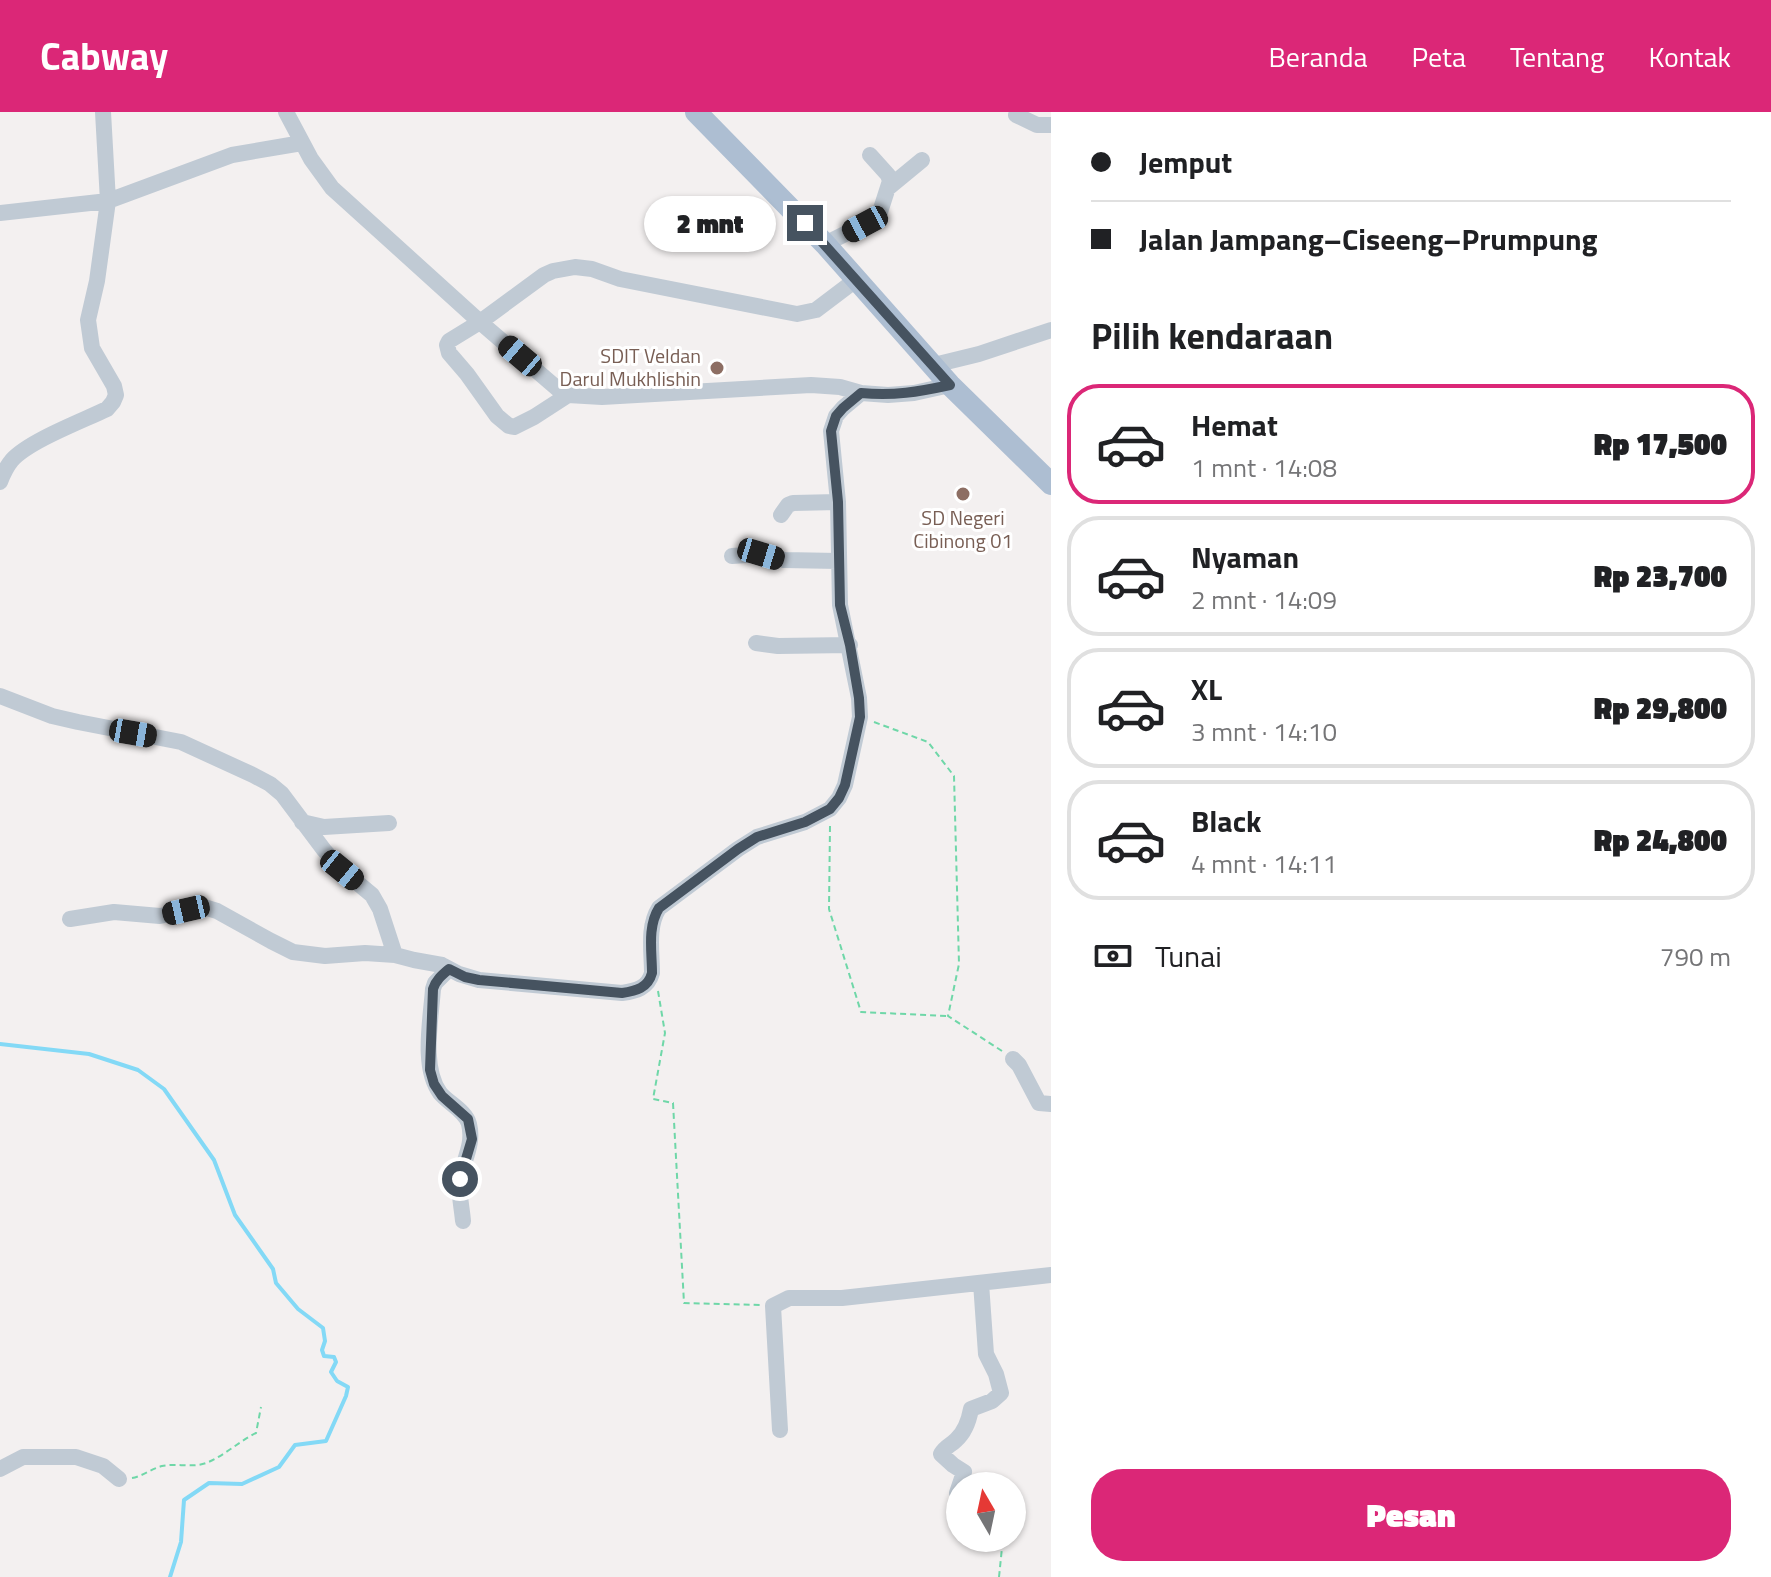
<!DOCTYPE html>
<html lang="id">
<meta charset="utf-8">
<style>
body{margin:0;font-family:"Titillium Web",sans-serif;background:#f2f2f2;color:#202124;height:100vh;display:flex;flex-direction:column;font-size:30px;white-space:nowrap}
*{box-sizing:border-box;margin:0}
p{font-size:26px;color:#757577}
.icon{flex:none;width:44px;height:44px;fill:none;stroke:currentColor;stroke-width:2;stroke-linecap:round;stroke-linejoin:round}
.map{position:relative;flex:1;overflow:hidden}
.side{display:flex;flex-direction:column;background:#fff;width:720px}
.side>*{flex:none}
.banner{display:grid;align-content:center;height:176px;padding:0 40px;background:#fff}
.needle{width:52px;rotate:351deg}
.buttons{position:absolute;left:946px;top:1360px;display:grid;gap:16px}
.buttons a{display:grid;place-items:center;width:80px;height:80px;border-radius:50%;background:#fff;box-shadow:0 2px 6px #0004;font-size:40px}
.end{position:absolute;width:36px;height:36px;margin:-18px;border:10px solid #465360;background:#fff;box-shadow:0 0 0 4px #fff}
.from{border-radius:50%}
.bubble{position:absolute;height:56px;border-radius:28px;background:#fff;box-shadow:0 2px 6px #0004;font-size:26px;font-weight:800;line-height:56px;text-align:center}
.car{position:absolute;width:24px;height:48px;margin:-24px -12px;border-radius:10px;box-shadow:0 0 6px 2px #0007;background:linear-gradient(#222 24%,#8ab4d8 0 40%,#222 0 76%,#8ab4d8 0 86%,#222 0)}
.banner b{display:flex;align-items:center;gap:28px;height:76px;font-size:30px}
.banner b+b{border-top:2px solid #e0e0e0}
.banner i{width:20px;height:20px;background:#202124}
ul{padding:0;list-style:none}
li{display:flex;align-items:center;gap:24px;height:120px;margin:0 16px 12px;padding:0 24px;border:4px solid #e0e0e0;border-radius:32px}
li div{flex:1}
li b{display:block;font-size:30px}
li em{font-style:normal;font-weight:800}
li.selected{border-color:#db2777}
li>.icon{width:72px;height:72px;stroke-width:1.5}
h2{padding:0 40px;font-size:36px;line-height:96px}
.pay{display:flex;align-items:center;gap:20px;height:88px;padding:0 40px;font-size:30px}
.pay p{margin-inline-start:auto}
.action{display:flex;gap:16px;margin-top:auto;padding:16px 40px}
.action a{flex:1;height:92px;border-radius:32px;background:#db2777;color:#fff;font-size:32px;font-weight:800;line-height:92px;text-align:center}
header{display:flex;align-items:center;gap:48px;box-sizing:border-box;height:112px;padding:0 40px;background:#db2777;color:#fff}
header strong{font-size:38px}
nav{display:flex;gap:44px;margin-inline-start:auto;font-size:28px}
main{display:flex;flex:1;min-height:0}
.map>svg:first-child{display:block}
</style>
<header>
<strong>Cabway</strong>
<nav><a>Beranda</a><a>Peta</a><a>Tentang</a><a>Kontak</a></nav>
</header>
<main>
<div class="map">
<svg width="1051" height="1465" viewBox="0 0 1051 1465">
<rect width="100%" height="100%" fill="#f3f0f0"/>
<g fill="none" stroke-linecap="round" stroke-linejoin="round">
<!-- stream -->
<path stroke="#83d9f6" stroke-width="4" d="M 0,932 L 89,942 L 138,958 L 164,977 L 214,1048 L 235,1103 L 273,1157 L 276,1171 L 298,1197 L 323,1216 L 325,1229 L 322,1238 L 324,1244 L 334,1245 L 336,1250 L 331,1260 L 337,1269 L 348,1275 L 346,1284 L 326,1329 L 295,1333 L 279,1355 L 242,1372 L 209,1371 L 184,1388 L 181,1430 L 170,1465"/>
<!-- path -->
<path stroke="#6fd7a8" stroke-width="2" stroke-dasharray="6 4" stroke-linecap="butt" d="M 874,610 L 928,630 L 954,664 L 959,852 L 948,904 L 1002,939
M 830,714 L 829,797 L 861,900 L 947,904
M 658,879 L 665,921 L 653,987 L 673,991 L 684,1191 L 760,1193
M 132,1366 C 143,1364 151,1357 162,1354 C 176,1351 193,1356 206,1351 C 224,1344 238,1330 256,1321 L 261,1295
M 999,1465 L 1003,1426"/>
<!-- minor -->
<path stroke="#c0cad4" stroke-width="16" d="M 286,0 L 311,47 L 332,76 L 480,210 L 559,278 L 568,283 L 602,285 L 811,273 L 840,275 L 861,281 L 888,283 L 914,281 L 950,273
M 1016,3 L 1037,13 L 1051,13
M 888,76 L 922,48
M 0,101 L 108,89 L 103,0
M 825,132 L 865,112 L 880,100 L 890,69 L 888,63 L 870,43
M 934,253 L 979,242 L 1051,218
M 568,283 L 534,305 L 514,315 L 509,314 L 497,304 L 467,262 L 449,241 L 447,233 L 449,229 L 480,210 L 544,163 L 553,159 L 575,155 L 592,157 L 620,167 L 797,202 L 816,198 L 857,167
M 0,370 C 3,362 7,354 12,348 C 29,329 82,309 107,297 L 113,290 L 116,283 L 114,274 L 92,236 L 88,208 L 97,169 L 108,89 L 232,43 L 302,31
M 781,403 L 788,393 L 793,391 L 838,390
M 732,444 L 761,442 L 784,448 L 838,449
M 756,531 L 778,534 L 850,533
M 0,584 L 52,604 L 78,610 L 181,630 L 253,663 L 270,672 L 282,682 L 324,738 L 342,758 L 372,783 L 380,797 L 395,843
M 302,710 L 324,715 L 389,711
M 70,807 L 114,800 L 160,804 L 204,795 L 217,799 L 271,829 L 293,840 L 325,844 L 365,841 L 395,843 L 414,848 L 442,853 L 459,862 L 479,868 L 622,881 C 636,879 648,876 652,861 C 652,840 647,815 659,796 L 738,737 L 757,725 L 805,710 L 830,697 L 839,686 L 845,673 L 860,605 L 859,586 L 840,493 L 838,390 L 831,319 L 836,304 L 843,296 L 861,281
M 449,857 L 435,871 L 433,877 C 431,907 421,955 440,981 C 448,991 466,999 469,1012 C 474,1032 464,1047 460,1066 C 458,1080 462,1096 463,1109
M 1013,947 L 1019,953 L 1039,991 L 1051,992
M 780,1318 L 773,1194 L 789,1186 L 842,1186 L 1051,1163
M 0,1357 L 23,1345 L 76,1345 L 103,1354 L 119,1367
M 960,1382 L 957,1381 L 964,1360 L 953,1353 L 941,1342 C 946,1334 950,1334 956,1328 C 965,1320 969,1308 971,1297 L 992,1289 L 1001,1281 L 996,1262 L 986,1242 L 981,1171
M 960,1403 L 960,1404"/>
<!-- major -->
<path stroke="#adbed2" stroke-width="22" d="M 696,0 L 825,132 L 950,273 L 1051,372"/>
</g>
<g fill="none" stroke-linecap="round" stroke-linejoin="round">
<!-- route -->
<path stroke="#465360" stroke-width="10" d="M 460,1067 L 472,1027 L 468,1007 L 442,984 L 434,972 L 430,958 L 433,877 C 436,868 442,863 449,857 L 465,865 L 479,868 L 622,881 C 636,879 648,876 652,861 C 652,840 647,815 659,796 L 738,737 L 757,725 L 805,710 L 830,697 L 839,686 L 845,673 L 860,605 L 859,586 L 850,533 L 840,493 L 838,390 L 831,319 L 836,304 L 843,296 L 861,281 C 894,284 918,280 950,273 L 805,111"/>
</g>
<!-- markers -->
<g fill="#8d6e63" stroke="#fff" stroke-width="3">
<circle cx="717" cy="256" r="8"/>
<circle cx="963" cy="382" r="8"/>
</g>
<g text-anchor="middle" stroke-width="6" stroke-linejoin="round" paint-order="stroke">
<!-- education labels -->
<g font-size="20" fill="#785e54" stroke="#fff" text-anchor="end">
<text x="701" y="251">SDIT Veldan<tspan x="701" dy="23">Darul Mukhlishin</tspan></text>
<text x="963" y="413" text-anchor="middle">SD Negeri<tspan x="963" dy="23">Cibinong 01</tspan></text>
</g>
</g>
</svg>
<div class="buttons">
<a><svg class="needle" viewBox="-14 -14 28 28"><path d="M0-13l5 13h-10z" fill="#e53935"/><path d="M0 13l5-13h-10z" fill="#757577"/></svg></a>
</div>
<i class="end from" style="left:460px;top:1067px"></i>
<i class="end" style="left:805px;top:111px"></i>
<div class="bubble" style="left:644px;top:84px;width:132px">2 mnt</div>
<i class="car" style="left:865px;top:112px;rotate:242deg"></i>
<i class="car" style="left:520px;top:244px;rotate:310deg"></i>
<i class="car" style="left:761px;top:442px;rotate:107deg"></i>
<i class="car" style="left:133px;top:621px;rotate:100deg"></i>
<i class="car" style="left:342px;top:758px;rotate:129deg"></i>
<i class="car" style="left:186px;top:798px;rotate:257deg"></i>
</div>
<section class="side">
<div class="banner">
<b><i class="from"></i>Jemput</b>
<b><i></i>Jalan Jampang–Ciseeng–Prumpung</b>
</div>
<h2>Pilih kendaraan</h2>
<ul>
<li class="selected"><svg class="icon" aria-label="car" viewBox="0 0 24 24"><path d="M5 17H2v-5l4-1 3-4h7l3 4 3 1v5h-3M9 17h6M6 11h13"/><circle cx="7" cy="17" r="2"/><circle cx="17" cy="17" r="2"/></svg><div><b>Hemat</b><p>1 mnt · 14:08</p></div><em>Rp 17,500</em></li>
<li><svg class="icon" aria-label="car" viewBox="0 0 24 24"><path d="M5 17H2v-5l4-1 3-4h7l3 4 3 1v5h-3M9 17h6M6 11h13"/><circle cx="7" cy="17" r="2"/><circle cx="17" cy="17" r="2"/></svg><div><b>Nyaman</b><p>2 mnt · 14:09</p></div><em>Rp 23,700</em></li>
<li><svg class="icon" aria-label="car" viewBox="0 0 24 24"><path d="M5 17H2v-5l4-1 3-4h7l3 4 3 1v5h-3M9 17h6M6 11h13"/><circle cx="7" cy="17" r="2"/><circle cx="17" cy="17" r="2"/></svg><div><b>XL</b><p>3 mnt · 14:10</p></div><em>Rp 29,800</em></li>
<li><svg class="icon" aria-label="car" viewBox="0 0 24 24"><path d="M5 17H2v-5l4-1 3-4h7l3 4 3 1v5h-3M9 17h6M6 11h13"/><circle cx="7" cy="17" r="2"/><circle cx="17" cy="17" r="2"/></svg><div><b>Black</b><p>4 mnt · 14:11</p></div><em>Rp 24,800</em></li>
</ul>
<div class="pay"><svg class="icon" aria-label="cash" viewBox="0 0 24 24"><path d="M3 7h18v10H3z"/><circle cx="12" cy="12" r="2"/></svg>Tunai<p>790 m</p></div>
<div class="action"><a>Pesan</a></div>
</section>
</main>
